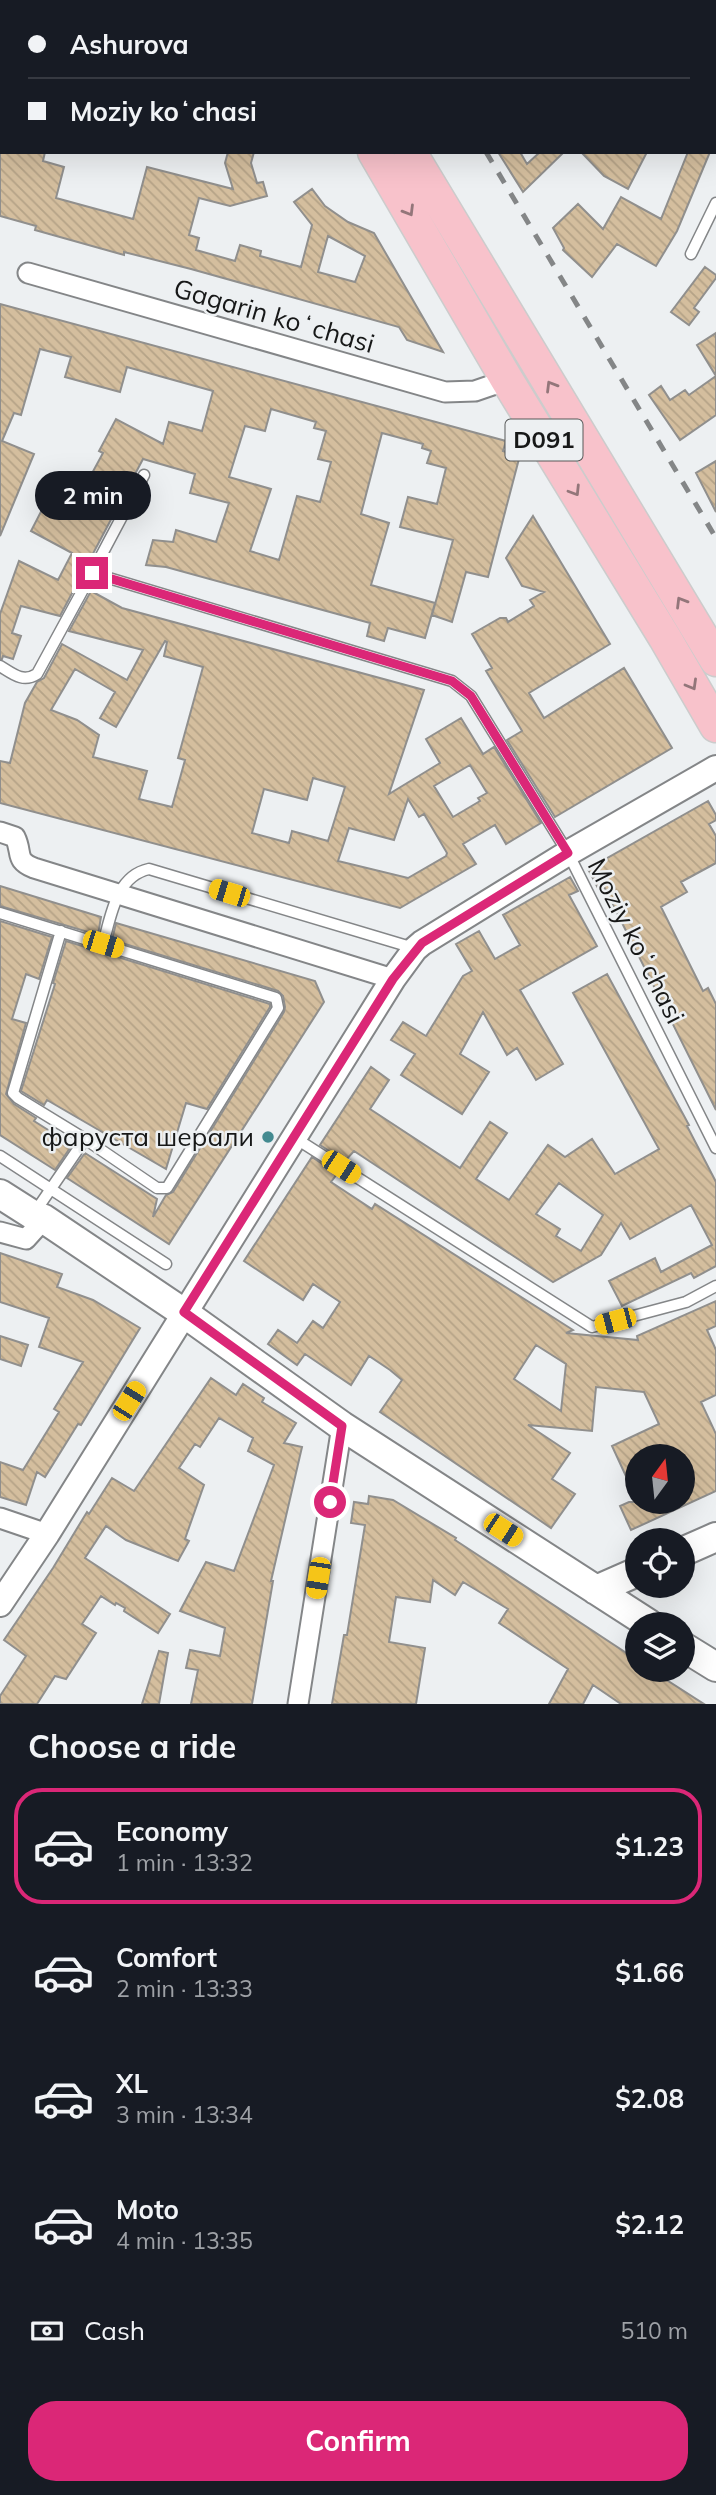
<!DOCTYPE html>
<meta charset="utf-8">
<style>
body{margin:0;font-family:Mulish,sans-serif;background:#242831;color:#f1f3f6;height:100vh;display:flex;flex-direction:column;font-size:26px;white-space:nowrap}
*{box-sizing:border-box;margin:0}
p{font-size:23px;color:#9ea1a6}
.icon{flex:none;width:38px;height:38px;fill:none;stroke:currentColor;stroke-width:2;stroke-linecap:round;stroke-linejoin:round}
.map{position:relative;height:1704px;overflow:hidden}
.sheet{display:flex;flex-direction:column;background:#171b24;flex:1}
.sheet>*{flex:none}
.hud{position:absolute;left:0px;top:0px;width:718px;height:154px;box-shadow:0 7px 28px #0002;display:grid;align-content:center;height:154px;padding:0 28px;background:#171b24}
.needle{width:46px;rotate:15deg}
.tools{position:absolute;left:625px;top:1444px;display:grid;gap:14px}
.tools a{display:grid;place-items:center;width:70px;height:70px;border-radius:50%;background:#171b24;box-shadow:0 7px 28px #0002;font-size:35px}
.end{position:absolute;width:32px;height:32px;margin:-16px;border:9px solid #db2777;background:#fff;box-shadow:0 0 0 4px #fff}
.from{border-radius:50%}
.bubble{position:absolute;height:49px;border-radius:24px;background:#171b24;box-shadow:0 7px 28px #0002;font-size:23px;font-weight:700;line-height:49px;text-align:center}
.car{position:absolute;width:21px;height:42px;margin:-21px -10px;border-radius:9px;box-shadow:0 0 5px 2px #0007;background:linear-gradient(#f5c518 24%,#345 0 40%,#f5c518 0 76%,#345 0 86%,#f5c518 0)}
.hud b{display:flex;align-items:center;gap:24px;height:66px;font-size:26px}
.hud b+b{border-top:2px solid #363941}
.hud i{width:18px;height:18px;background:#f1f3f6}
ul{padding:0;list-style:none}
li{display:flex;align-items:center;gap:21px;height:116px;margin:0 14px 10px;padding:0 14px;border:4px solid transparent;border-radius:28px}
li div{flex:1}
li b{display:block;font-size:26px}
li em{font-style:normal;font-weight:700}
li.on{border-color:#db2777}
li>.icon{width:63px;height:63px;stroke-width:1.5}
h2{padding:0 28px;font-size:32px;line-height:84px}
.pay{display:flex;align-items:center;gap:18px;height:77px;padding:0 28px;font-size:26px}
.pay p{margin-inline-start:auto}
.button{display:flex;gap:14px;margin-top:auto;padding:14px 28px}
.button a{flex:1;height:80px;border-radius:28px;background:#db2777;color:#fff;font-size:28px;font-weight:700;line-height:80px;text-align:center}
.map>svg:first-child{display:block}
</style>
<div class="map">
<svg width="716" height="1704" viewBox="0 0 716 1704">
<defs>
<pattern id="building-back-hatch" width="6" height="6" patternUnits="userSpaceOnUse" patternTransform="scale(1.75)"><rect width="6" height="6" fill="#d4be9e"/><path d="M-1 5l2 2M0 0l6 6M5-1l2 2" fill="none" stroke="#b5a387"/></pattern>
</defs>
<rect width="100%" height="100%" fill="#edf0f2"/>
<!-- building -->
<path fill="url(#building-back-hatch)" stroke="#908f8d" stroke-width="2" fill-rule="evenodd" d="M 0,152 L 45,152 L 43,161 L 64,167 L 56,198 L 133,219 L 147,167 L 233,189 L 225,163 L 228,152 L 254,152 L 251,163 L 257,183 L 263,182 L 267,196 L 230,206 L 199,198 L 189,235 L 199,238 L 196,250 L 235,261 L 240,245 L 261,251 L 260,256 L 301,267 L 312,225 L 294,202 L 312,189 L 325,206 L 348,222 L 374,233 L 443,352 L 407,340 L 399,327 L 191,269 L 124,252 L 124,255 L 35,230 L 36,226 L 0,216 ZM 328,236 L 365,256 L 355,282 L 318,272 Z
M 498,152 L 520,152 L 527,164 L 540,152 L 564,152 L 523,192 Z
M 581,152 L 647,152 L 628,189 L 604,176 Z
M 688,152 L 710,152 L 677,231 L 656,266 L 617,244 L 592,277 L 563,250 L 564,248 L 553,228 L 578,204 L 603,229 L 621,197 L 661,219 Z
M 705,267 L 716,275 L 716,278 L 694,308 L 699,312 L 689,325 L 671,312 Z
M 0,304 L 506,441 L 503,451 L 520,455 L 488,577 L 466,572 L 452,622 L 432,615 L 453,540 L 400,527 L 408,497 L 437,504 L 446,468 L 427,463 L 431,451 L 422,448 L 423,444 L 382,433 L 361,514 L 389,523 L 371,585 L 435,603 L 425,638 L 388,628 L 384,641 L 367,636 L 370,623 L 166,567 L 146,565 L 153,540 L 173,542 L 176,530 L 216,542 L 229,503 L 190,493 L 195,474 L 143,459 L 60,616 L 21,606 L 12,633 L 21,636 L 13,659 L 3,656 L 2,659 L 0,659 L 0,614 L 19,561 L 58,580 L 72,553 L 31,531 L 47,500 L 69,512 L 75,500 L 77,501 L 103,453 L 99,451 L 116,419 L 163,444 L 169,422 L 202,431 L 213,391 L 127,367 L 120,392 L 65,377 L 71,357 L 40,349 L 21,415 L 14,413 L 2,441 L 34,454 L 0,536 ZM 271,409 L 316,422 L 314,428 L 326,431 L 318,459 L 331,462 L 320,502 L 297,496 L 279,560 L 250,551 L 271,489 L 229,477 L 245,426 L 265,431 Z
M 716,333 L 716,376 L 697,345 Z
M 716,376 L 716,415 L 680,440 L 649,395 L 661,386 L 670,400 L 685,390 L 689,395 Z
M 716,461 L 716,512 L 696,473 Z
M 533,516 L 610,644 L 529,693 L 544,718 L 624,668 L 672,748 L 555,817 L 507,740 L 522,731 L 486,671 L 492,668 L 472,634 L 500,618 L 506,618 L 508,622 L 534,606 L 530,600 L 544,592 L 522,586 L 506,558 Z
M 91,591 L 122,608 L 424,690 L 389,794 L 440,763 L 426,739 L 461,718 L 483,754 L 494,747 L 541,823 L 506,844 L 495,825 L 463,844 L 476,864 L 400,908 L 0,803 L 0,761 L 10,763 L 25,703 L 37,682 L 44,678 L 62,644 L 127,680 L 143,650 L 69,631 ZM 165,641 L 167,642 L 164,656 L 203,667 L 178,758 L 185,760 L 172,807 L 139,799 L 147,771 L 93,757 L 99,735 L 77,720 L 51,710 L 75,669 L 115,692 L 100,718 L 116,727 ZM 470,765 L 487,793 L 478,798 L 480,801 L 453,817 L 434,786 ZM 313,778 L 345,787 L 328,841 L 292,831 L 289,843 L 252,833 L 264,789 L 307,800 ZM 408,799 L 419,817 L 424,814 L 447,853 L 446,856 L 408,878 L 338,861 L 349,828 L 394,840 Z
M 708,801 L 716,815 L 716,820 L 709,824 L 716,836 L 716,863 L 681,882 L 687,892 L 661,907 L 703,991 L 708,988 L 716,1004 L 716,1110 L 604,887 L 599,890 L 588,869 Z
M 570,877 L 578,891 L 569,895 L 597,946 L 520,990 L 563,1064 L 536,1080 L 517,1048 L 507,1055 L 483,1012 L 460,1054 L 489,1072 L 462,1114 L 401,1075 L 415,1054 L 391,1040 L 403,1022 L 426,1036 L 463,976 L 472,971 L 456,944 L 479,931 L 495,959 L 520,945 L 503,915 Z
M 0,886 L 101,917 L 98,935 L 0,906 Z
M 0,921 L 52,937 L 39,979 L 26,974 L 12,1019 L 26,1023 L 6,1094 L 14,1104 L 36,1118 L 34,1121 L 72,1145 L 55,1170 L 0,1135 Z
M 116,923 L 315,981 L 324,1002 L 169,1244 L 67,1178 L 85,1153 L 157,1199 L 153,1217 L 166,1195 L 173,1192 L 284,1012 L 285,1007 L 283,996 L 278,991 L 112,940 Z
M 66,941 L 270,1004 L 270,1007 L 207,1109 L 186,1103 L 166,1169 L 47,1100 L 44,1105 L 21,1091 L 55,984 L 53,983 Z
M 607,974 L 689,1125 L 687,1126 L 716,1182 L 716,1266 L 694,1278 L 691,1273 L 622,1306 L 609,1281 L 655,1258 L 661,1272 L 712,1245 L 691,1205 L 630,1239 L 621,1223 L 601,1255 L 553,1282 L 354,1151 L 345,1161 L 320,1145 L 371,1067 L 389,1080 L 370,1109 L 460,1168 L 490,1122 L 507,1133 L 476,1179 L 509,1200 L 548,1145 L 565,1157 L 592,1139 L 615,1174 L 659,1149 L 573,993 ZM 559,1183 L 603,1215 L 581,1251 L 556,1236 L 560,1229 L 536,1214 Z
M 312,1157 L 337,1174 L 331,1182 L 372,1209 L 375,1204 L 573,1330 L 566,1333 L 638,1340 L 637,1336 L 716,1301 L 716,1326 L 707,1330 L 716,1350 L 716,1395 L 701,1402 L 716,1434 L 716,1491 L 631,1530 L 620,1506 L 629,1502 L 682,1502 L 682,1456 L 637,1456 L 637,1500 L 612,1446 L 659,1424 L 644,1392 L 596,1387 L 592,1431 L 528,1425 L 570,1453 L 552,1479 L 575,1494 L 551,1528 L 380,1412 L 402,1380 L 390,1370 L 369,1356 L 351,1385 L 305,1354 L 297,1365 L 268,1344 L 278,1330 L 297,1343 L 313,1321 L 323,1328 L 340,1302 L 313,1284 L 303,1300 L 244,1261 ZM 536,1345 L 566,1364 L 561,1411 L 514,1379 Z
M 0,1253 L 62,1274 L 57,1287 L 93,1300 L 140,1328 L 81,1425 L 78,1424 L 45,1477 L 37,1472 L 26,1505 L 0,1497 L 0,1462 L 23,1470 L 59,1412 L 54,1409 L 83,1362 L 39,1347 L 49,1318 L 0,1302 Z
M 0,1336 L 28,1345 L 21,1366 L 0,1359 Z
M 211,1378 L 236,1395 L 243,1384 L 264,1398 L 262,1402 L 296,1423 L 284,1443 L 302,1447 L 271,1581 L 273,1581 L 252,1704 L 191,1704 L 198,1670 L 186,1668 L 190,1650 L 220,1656 L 225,1628 L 180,1611 L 206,1562 L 234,1571 L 274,1465 L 248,1451 L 253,1438 L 219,1418 L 200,1447 L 195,1444 L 179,1468 L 204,1485 L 185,1539 L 189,1541 L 178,1561 L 126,1540 L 106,1526 L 85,1558 L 170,1614 L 158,1633 L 124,1611 L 125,1608 L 116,1603 L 115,1605 L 101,1596 L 82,1624 L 96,1633 L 66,1679 L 55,1676 L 37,1704 L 0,1704 L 0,1696 L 26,1656 L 4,1640 L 53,1568 L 87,1512 L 89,1514 L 112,1478 L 134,1491 Z
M 369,1496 L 393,1500 L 456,1538 L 455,1540 L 637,1660 L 637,1670 L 651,1670 L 704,1704 L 621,1704 L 593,1685 L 583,1704 L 549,1704 L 568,1669 L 499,1623 L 508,1609 L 463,1582 L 455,1595 L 433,1580 L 430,1602 L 396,1597 L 389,1642 L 425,1648 L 416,1704 L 332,1704 L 344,1635 L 347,1635 L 365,1525 L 351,1523 L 354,1502 L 368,1504 Z
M 159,1651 L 168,1653 L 159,1704 L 142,1704 Z"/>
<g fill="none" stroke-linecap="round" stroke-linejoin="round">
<!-- service casing -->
<g stroke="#848688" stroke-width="13">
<path id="service" d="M 691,254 L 716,203
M 92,573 L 144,475
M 0,666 C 13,674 23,683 37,674 L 92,573 L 452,681 L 471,696 L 568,853 L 716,1148
M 0,913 L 276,998 L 278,1008 L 167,1188 L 157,1188 L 85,1139 L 18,1098 L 13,1093 L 61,931
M 103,944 C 111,916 116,876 149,869 L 414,948
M 295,1138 L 592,1327 L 686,1302 L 716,1286
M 0,1156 L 166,1264
M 35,1212 L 85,1139"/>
</g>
<!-- minor casing -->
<g stroke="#848688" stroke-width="23">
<path id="minor" d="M 131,2 L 131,0
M 0,54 L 2,55
M 28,273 L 445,392 L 475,391 L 507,380
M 0,832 L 15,837 C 23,853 14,860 34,868 L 393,979
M 0,1232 L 26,1239 L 44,1219
M 0,1518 L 47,1534
M 298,1704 L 342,1426"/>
</g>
<!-- tertiary casing -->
<g stroke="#848688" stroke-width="28">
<path id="tertiary" d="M 0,1604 L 47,1534 L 393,979 L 415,949 L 422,943 L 568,853 L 716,768"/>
</g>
<!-- secondary casing -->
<g stroke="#848688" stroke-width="32">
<path id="secondary" d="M 0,1194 L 33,1215 L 44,1219 L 184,1313 L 342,1426 L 649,1624
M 682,1552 L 716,1537
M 596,1590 L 637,1572
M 682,1646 L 716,1667"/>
</g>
<!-- trunk casing -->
<g stroke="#ccc" stroke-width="35">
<path id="trunk" d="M 283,0 L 284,2
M 319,0 L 320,2
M 374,152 L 507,380 L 665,638 L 716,726
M 410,152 L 716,660"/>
</g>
<!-- service -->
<use href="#service" stroke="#fff" stroke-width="10"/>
<!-- minor -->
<use href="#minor" stroke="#fff" stroke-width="19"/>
<!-- tertiary -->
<use href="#tertiary" stroke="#fff" stroke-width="24"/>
<!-- secondary -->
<use href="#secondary" stroke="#fff" stroke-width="28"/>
<!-- trunk -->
<use href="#trunk" stroke="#f8c2cb" stroke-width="32"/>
<!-- rail -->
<path stroke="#848687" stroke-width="5" stroke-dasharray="12 12" stroke-linecap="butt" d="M 395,0 L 396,2
M 486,152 L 716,538"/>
</g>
<!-- one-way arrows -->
<defs><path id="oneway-chevron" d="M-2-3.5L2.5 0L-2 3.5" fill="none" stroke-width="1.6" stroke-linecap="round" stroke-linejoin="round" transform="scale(1.75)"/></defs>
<g stroke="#93767a">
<use href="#oneway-chevron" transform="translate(409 211) rotate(59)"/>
<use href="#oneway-chevron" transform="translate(551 386) rotate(-121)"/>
<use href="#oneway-chevron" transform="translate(575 491) rotate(58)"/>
<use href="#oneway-chevron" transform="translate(681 602) rotate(-121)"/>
<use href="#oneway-chevron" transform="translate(692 685) rotate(60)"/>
</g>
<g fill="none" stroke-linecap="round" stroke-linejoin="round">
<!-- route -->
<path stroke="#db2777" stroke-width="9" d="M 92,573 L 452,681 L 471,696 L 568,853 L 422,943 L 393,979 L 184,1312 L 342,1426 L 330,1502"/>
</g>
<!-- markers -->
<circle fill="#438a90" stroke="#edf0f2" stroke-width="2.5" cx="268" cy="1137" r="7"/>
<g text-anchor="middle" stroke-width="5" stroke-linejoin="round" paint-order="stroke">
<!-- shield labels -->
<rect fill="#edf0f2" stroke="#575959" stroke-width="2" x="505.5" y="419.5" width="77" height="41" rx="5"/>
<g font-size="24" font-weight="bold" fill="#171818">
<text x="544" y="448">D091</text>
</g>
<!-- street labels -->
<g font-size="26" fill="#171818" stroke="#edf0f2">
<text transform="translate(274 316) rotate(16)" y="9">Gagarin koʻchasi</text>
<text transform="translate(636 941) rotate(63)" y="9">Moziy koʻchasi</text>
</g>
<!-- poi labels -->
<g font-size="26" fill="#171818" stroke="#edf0f2" text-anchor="end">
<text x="254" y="1146">фаруста шерали</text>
</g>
</g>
</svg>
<div class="tools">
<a><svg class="needle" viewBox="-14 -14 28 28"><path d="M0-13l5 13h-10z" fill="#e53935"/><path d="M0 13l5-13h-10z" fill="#9ea1a6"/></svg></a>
<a><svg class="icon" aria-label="locate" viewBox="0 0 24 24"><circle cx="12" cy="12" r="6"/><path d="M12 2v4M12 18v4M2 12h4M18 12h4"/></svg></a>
<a><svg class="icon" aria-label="layers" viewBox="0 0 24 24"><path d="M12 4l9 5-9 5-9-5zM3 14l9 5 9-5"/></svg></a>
</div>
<i class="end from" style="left:330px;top:1502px"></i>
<i class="end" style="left:92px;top:573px"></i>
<div class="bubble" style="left:35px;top:471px;width:116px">2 min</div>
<i class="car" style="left:229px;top:893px;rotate:287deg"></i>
<i class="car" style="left:103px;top:944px;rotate:107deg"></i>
<i class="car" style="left:341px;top:1167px;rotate:123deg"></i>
<i class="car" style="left:615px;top:1321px;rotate:255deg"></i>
<i class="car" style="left:129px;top:1401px;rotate:32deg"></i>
<i class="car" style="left:503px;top:1530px;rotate:123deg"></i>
<i class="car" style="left:318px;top:1578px;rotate:189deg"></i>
<div class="hud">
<b><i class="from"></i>Ashurova</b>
<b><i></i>Moziy koʻchasi</b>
</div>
</div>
<section class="sheet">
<h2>Choose a ride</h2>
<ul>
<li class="on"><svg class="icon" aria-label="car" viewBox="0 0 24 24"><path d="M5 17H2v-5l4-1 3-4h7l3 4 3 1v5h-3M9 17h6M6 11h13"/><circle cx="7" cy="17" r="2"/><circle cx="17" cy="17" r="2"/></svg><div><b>Economy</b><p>1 min · 13:32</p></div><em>$1.23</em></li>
<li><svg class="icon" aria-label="car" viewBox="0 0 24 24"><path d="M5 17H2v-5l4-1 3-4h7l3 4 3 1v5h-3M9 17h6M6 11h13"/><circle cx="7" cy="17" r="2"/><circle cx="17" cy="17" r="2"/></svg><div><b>Comfort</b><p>2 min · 13:33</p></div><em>$1.66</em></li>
<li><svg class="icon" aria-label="car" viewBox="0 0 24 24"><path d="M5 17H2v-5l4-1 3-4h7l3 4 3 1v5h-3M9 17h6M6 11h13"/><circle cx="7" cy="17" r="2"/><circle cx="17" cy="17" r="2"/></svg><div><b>XL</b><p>3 min · 13:34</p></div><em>$2.08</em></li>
<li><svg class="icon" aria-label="car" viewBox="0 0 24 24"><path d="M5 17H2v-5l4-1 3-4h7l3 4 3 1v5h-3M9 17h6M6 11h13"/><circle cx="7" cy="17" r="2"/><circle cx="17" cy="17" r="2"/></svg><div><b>Moto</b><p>4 min · 13:35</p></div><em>$2.12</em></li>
</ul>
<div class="pay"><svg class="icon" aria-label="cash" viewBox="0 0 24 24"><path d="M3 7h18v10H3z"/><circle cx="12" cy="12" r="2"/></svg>Cash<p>510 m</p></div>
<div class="button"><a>Confirm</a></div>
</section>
